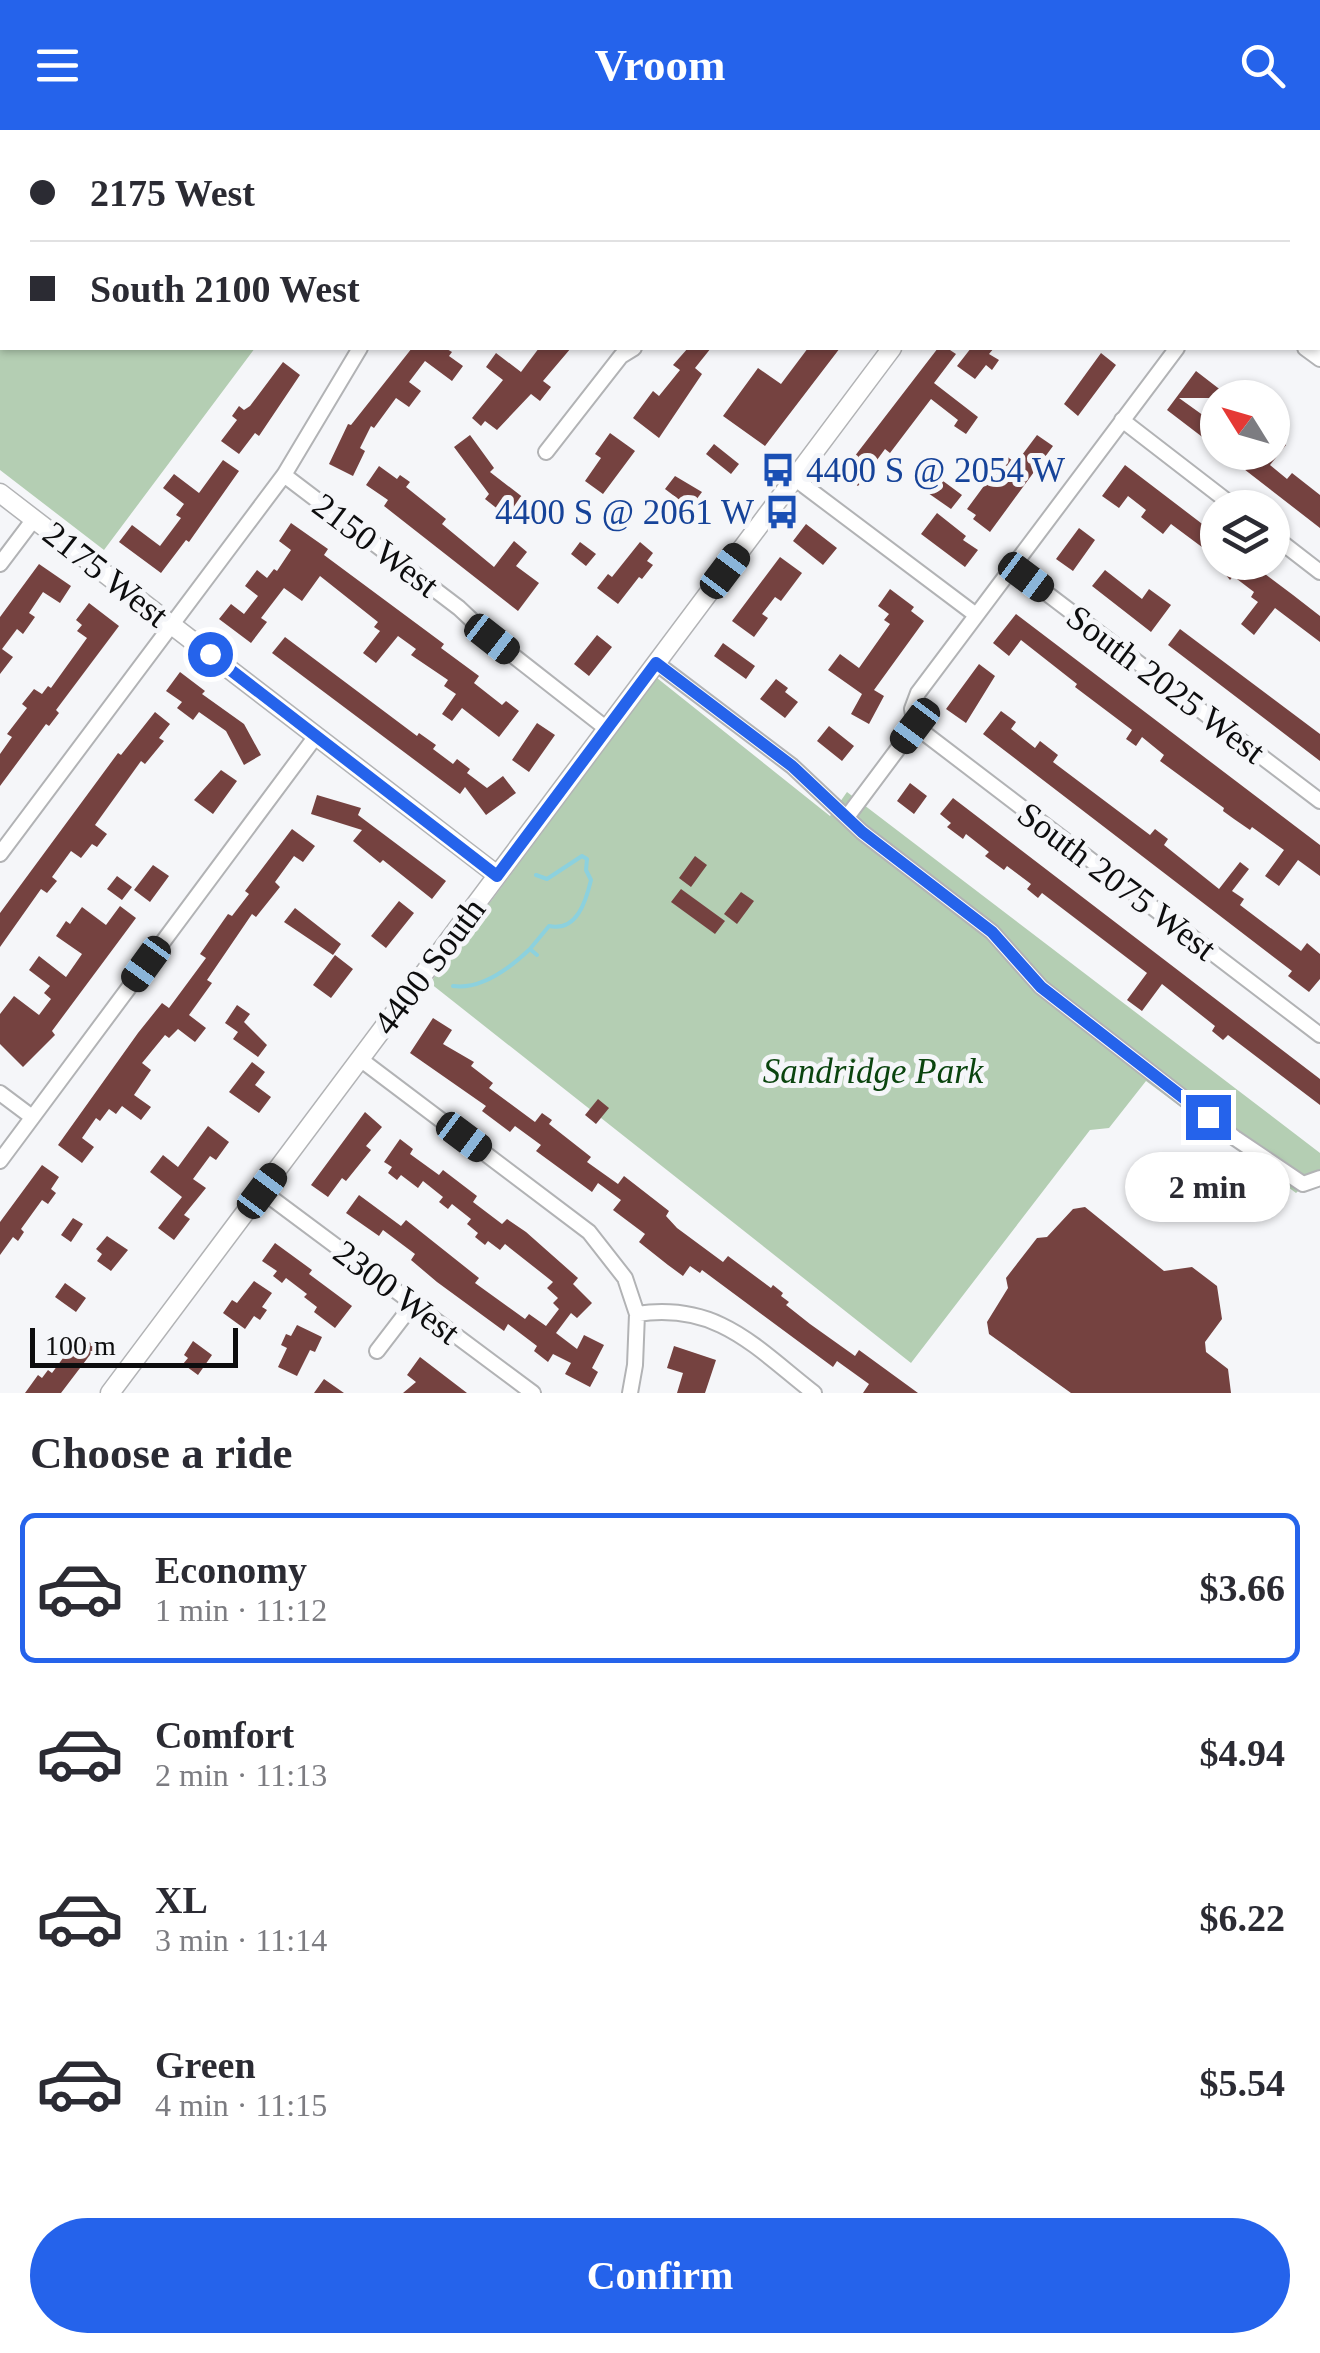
<!DOCTYPE html>
<meta charset="utf-8">
<style>
body{margin:0;font-family:Georgia,serif;background:#f7f7f7;color:#2b2b33;height:100vh;display:flex;flex-direction:column;font-size:38px;white-space:nowrap}
*{box-sizing:border-box;margin:0}
p{font-size:32px;color:#7c7c81}
.icon{flex:none;width:55px;height:55px;fill:none;stroke:currentColor;stroke-width:2;stroke-linecap:round;stroke-linejoin:round}
.map{position:relative;height:1263px;overflow:hidden}
.panel{display:flex;flex-direction:column;background:#fff;flex:1}
.panel>*{flex:none}
.hud{position:absolute;left:0px;top:0px;width:1320px;height:220px;box-shadow:0 2px 8px #0004;display:grid;align-content:center;height:220px;padding:0 30px;background:#fff}
.needle{width:65px;rotate:307deg}
.tools{position:absolute;left:1200px;top:250px;display:grid;gap:20px}
.tools a{display:grid;place-items:center;width:90px;height:90px;border-radius:50%;background:#fff;box-shadow:0 2px 8px #0004;font-size:50px}
.scale{position:absolute;left:30px;bottom:25px;width:208px;box-sizing:border-box;padding-left:10px;border:5px solid #0d0d0e;border-top:0;font-size:28px;line-height:35px;white-space:nowrap;color:#0d0d0e;-webkit-text-stroke:8px #f5f6f9;paint-order:stroke}
.end{position:absolute;width:45px;height:45px;margin:-22px;border:12px solid #2563eb;background:#fff;box-shadow:0 0 0 5px #fff}
.from{border-radius:50%}
.bubble{position:absolute;height:70px;border-radius:35px;background:#fff;box-shadow:0 2px 8px #0004;font-size:32px;font-weight:700;line-height:70px;text-align:center}
.car{position:absolute;width:30px;height:60px;margin:-30px -15px;border-radius:12px;box-shadow:0 0 8px 2px #0007;background:linear-gradient(#222 24%,#8ab4d8 0 40%,#222 0 76%,#8ab4d8 0 86%,#222 0)}
.hud b{display:flex;align-items:center;gap:35px;height:95px;font-size:38px}
.hud b+b{border-top:2px solid #e1e1e2}
.hud i{width:25px;height:25px;background:#2b2b33}
ul{padding:0;list-style:none}
li{display:flex;align-items:center;gap:30px;height:150px;margin:0 20px 15px;padding:0 10px;border:5px solid transparent;border-radius:15px}
li div{flex:1}
li b{display:block;font-size:38px}
li em{font-style:normal;font-weight:700}
li.active{border-color:#2563eb}
li>.icon{width:90px;height:90px;stroke-width:1.5}
h2{padding:0 30px;font-size:45px;line-height:120px}
.primary-button{display:flex;gap:20px;margin-top:auto;padding:20px 30px}
.primary-button a{flex:1;height:115px;border-radius:60px;background:#2563eb;color:#fff;font-size:40px;font-weight:700;line-height:115px;text-align:center}
header{display:flex;justify-content:space-between;align-items:center;height:130px;padding:0 30px;background:#2563eb;color:#fff;font-size:45px;font-weight:700}
.map>svg:first-child{display:block}
</style>
<header><svg class="icon" aria-label="menu" viewBox="0 0 24 24"><path d="M4 6h16M4 12h16M4 18h16"/></svg>Vroom<svg class="icon" aria-label="search" viewBox="0 0 24 24"><circle cx="10" cy="10" r="6"/><path d="M15 15l6 6"/></svg></header>
<div class="map">
<svg width="1320" height="1263" viewBox="0 0 1320 1263">
<rect width="100%" height="100%" fill="#f5f6f9"/>
<!-- green -->
<path fill="#b4ceb3" d="M 0,0 L 94,2 L 2,2 L 2,218 L 255,218 L 104,420 L 0,340 Z
M 657,548 L 830,686 L 847,662 L 1320,1023 L 1320,1041 L 1296,1063 L 1146,951 L 1109,998 L 1090,1000 L 911,1233 L 430,853 Z"/>
<g fill="none" stroke-linecap="round" stroke-linejoin="round">
<!-- stream -->
<path stroke="#8cd1de" stroke-width="4" d="M 536,745 L 547,749 L 582,726 L 587,729 L 586,740 L 591,750 C 586,771 577,802 549,796 L 530,819 L 537,825
M 453,856 C 482,860 510,838 530,819"/>
</g>
<!-- building -->
<path fill="#754240" d="M 412,218 L 445,218 L 452,222 L 449,226 L 463,236 L 452,251 L 425,231 L 409,252 L 421,261 L 409,277 L 396,268 L 374,298 L 371,296 L 360,318 L 365,321 L 353,346 L 329,334 L 348,294 L 351,295 Z
M 539,218 L 571,218 L 543,251 L 551,257 L 540,271 L 531,264 L 497,300 L 485,291 L 481,296 L 472,288 L 503,250 L 486,237 L 496,223 L 521,242 Z
M 688,218 L 711,218 L 695,238 L 702,244 L 659,308 L 633,288 L 653,261 L 659,266 L 680,240 L 673,235 Z
M 808,218 L 840,218 L 765,316 L 723,286 L 758,238 L 781,254 Z
M 938,218 L 947,218 L 956,224 L 934,253 L 978,287 L 966,304 L 954,296 L 958,290 L 931,269 L 890,323 L 885,319 L 858,356 L 841,344 Z
M 971,218 L 994,218 L 989,224 L 999,230 L 992,240 L 986,235 L 975,249 L 957,236 Z
M 1101,223 L 1116,235 L 1078,286 L 1064,274 Z
M 283,232 L 300,245 L 259,306 L 255,303 L 239,324 L 221,311 L 237,290 L 232,286 L 239,276 L 244,280 L 250,276 Z
M 1196,241 L 1231,268 L 1179,268 L 1218,296 L 1218,319 L 1167,280 Z
M 610,303 L 635,321 L 603,364 L 585,351 L 601,328 L 595,324 Z
M 1272,304 L 1286,315 L 1270,335 L 1287,349 L 1292,343 L 1320,365 L 1320,398 L 1222,322 L 1272,322 Z
M 470,305 L 494,338 L 490,342 L 529,372 L 514,392 L 485,369 L 489,364 L 454,317 Z
M 1037,305 L 1053,316 L 990,402 L 973,389 L 976,385 L 967,379 L 1006,326 L 1016,333 Z
M 714,314 L 739,334 L 731,344 L 706,324 Z
M 223,330 L 239,341 L 189,412 L 186,410 L 161,443 L 119,412 L 132,395 L 160,416 L 181,388 L 176,385 L 184,374 L 163,358 L 174,344 L 199,363 Z
M 1125,335 L 1218,406 L 1218,429 L 1171,394 L 1163,404 L 1141,387 L 1146,380 L 1128,366 L 1119,378 L 1102,366 Z
M 379,336 L 397,349 L 400,345 L 410,352 L 406,357 L 446,389 L 442,394 L 494,437 L 514,411 L 527,422 L 516,436 L 539,453 L 518,481 L 384,376 L 388,370 L 366,355 Z
M 675,346 L 702,362 L 690,378 L 665,359 Z
M 939,348 L 962,365 L 951,379 L 928,363 Z
M 937,383 L 966,406 L 963,410 L 978,420 L 965,437 L 921,404 Z
M 291,393 L 328,419 L 324,425 L 444,514 L 441,518 L 479,546 L 474,553 L 502,575 L 506,571 L 519,581 L 499,607 L 462,578 L 452,591 L 442,584 L 456,564 L 444,556 L 448,550 L 411,525 L 416,519 L 398,506 L 376,533 L 363,523 L 380,501 L 374,497 L 378,492 L 320,446 L 302,471 L 284,458 L 261,488 L 267,492 L 251,513 L 219,489 L 231,474 L 244,484 L 258,466 L 245,456 L 257,440 L 267,448 L 274,439 L 277,441 L 291,420 L 279,411 Z
M 806,394 L 837,418 L 823,435 L 793,411 Z
M 1079,398 L 1095,410 L 1073,441 L 1056,429 Z
M 580,412 L 596,424 L 586,436 L 571,424 Z
M 640,412 L 653,423 L 647,431 L 653,435 L 642,449 L 639,447 L 618,474 L 597,458 L 608,444 L 612,447 Z
M 780,427 L 802,443 L 781,471 L 775,467 L 762,484 L 768,488 L 754,507 L 732,491 Z
M 1215,432 L 1249,432 L 1293,465 L 1320,486 L 1320,512 L 1275,478 L 1254,505 L 1241,494 L 1258,472 L 1251,467 L 1254,462 L 1233,446 L 1230,450 Z
M 39,434 L 71,456 L 60,473 L 43,462 L 29,483 L 35,487 L 23,504 L 17,499 L 2,519 L 13,527 L 0,544 L 0,487 Z
M 1105,440 L 1142,469 L 1149,459 L 1171,475 L 1151,502 L 1092,456 Z
M 890,459 L 914,477 L 911,481 L 924,491 L 874,560 L 884,566 L 869,594 L 851,584 L 862,564 L 828,540 L 840,524 L 859,538 L 890,494 L 884,490 L 889,484 L 878,476 Z
M 89,473 L 119,496 L 56,580 L 59,583 L 49,596 L 46,594 L 0,656 L 0,624 L 12,607 L 7,604 L 27,578 L 22,574 L 34,559 L 42,564 L 48,556 L 51,558 L 87,508 L 77,501 L 82,495 L 76,490 Z
M 1016,484 L 1320,715 L 1320,746 L 1298,730 L 1279,756 L 1265,746 L 1284,720 L 1252,697 L 1250,700 L 1234,689 L 1223,681 L 1224,678 L 1160,631 L 1164,625 L 1142,607 L 1136,616 L 1126,609 L 1132,600 L 1075,557 L 1077,554 L 1021,510 L 1009,526 L 993,513 Z
M 1180,499 L 1320,604 L 1320,631 L 1168,515 Z
M 597,505 L 612,517 L 589,546 L 574,534 Z
M 285,507 L 417,606 L 419,603 L 436,615 L 433,619 L 453,634 L 457,629 L 470,639 L 467,643 L 487,658 L 503,646 L 516,663 L 486,685 L 465,657 L 460,664 L 272,523 Z
M 723,513 L 755,536 L 746,549 L 714,526 Z
M 979,534 L 995,546 L 966,593 L 946,579 Z
M 180,542 L 205,561 L 202,564 L 244,594 L 261,625 L 244,635 L 226,601 L 199,582 L 193,590 L 177,578 L 182,572 L 166,561 Z
M 776,549 L 788,558 L 785,562 L 798,572 L 785,588 L 760,569 Z
M 1001,581 L 1016,592 L 1011,599 L 1035,618 L 1040,611 L 1058,625 L 1053,632 L 1150,705 L 1155,699 L 1168,709 L 1164,715 L 1219,759 L 1240,732 L 1249,739 L 1232,761 L 1244,769 L 1240,775 L 1301,821 L 1307,813 L 1320,824 L 1320,849 L 1309,862 L 1288,846 L 1292,841 L 983,604 Z
M 155,582 L 170,594 L 159,608 L 164,611 L 145,634 L 141,631 L 95,695 L 107,704 L 97,717 L 92,714 L 81,728 L 71,721 L 52,747 L 57,751 L 47,763 L 41,759 L 0,817 L 0,783 L 118,623 L 121,625 Z
M 537,593 L 555,605 L 529,642 L 512,630 Z
M 829,596 L 854,616 L 842,631 L 817,611 Z
M 221,640 L 237,651 L 213,684 L 194,670 Z
M 910,653 L 927,666 L 914,684 L 897,671 Z
M 317,665 L 361,678 L 358,685 L 446,751 L 432,769 L 383,730 L 380,733 L 353,711 L 362,700 L 311,684 Z
M 953,668 L 1320,949 L 1320,975 L 1228,905 L 1223,910 L 1212,901 L 1215,896 L 1162,854 L 1142,881 L 1127,870 L 1147,843 L 1042,763 L 1038,768 L 1027,759 L 1031,754 L 1007,736 L 1004,740 L 985,726 L 989,722 L 966,704 L 963,709 L 947,697 L 951,693 L 940,684 Z
M 292,699 L 315,716 L 303,732 L 294,726 L 275,752 L 280,757 L 256,787 L 252,784 L 207,850 L 212,853 L 189,885 L 206,898 L 195,912 L 178,899 L 169,908 L 165,905 L 142,933 L 151,940 L 134,965 L 151,977 L 141,990 L 122,976 L 116,984 L 109,979 L 100,991 L 96,988 L 82,1008 L 94,1017 L 82,1033 L 58,1015 L 138,903 L 162,873 L 169,878 L 206,828 L 200,824 L 228,784 L 232,786 L 249,764 L 245,761 Z
M 695,726 L 707,735 L 691,757 L 679,748 Z
M 153,735 L 169,746 L 150,772 L 134,760 Z
M 117,746 L 132,757 L 122,770 L 107,759 Z
M 681,759 L 725,791 L 715,804 L 671,772 Z
M 741,762 L 754,771 L 737,794 L 724,784 Z
M 399,771 L 414,783 L 386,818 L 371,806 Z
M 120,776 L 136,788 L 52,901 L 55,905 L 23,937 L 0,914 L 0,884 L 14,866 L 39,885 L 51,869 L 44,863 L 50,856 L 29,840 L 39,826 L 66,847 L 82,824 L 56,806 L 66,791 L 70,794 L 82,777 L 106,795 Z
M 295,778 L 341,814 L 333,825 L 284,792 Z
M 335,825 L 353,839 L 331,868 L 313,855 Z
M 237,875 L 250,884 L 244,892 L 267,915 L 258,927 L 233,909 L 238,902 L 225,893 Z
M 433,888 L 452,900 L 443,914 L 474,932 L 471,936 L 493,953 L 489,958 L 535,992 L 542,983 L 552,990 L 549,994 L 591,1027 L 587,1032 L 618,1054 L 624,1046 L 669,1081 L 666,1086 L 677,1098 L 723,1132 L 728,1126 L 771,1158 L 773,1155 L 783,1163 L 781,1166 L 789,1172 L 786,1175 L 810,1194 L 855,1226 L 859,1220 L 918,1263 L 863,1263 L 869,1254 L 837,1231 L 833,1237 L 702,1140 L 700,1143 L 690,1136 L 683,1146 L 668,1135 L 639,1112 L 645,1104 L 613,1080 L 621,1070 L 598,1053 L 592,1062 L 536,1021 L 541,1015 L 515,996 L 510,1002 L 482,981 L 486,976 L 410,923 Z
M 252,932 L 265,942 L 255,955 L 271,967 L 259,983 L 229,962 Z
M 598,969 L 609,978 L 596,994 L 585,985 Z
M 365,982 L 382,997 L 366,1016 L 371,1020 L 346,1051 L 342,1048 L 328,1067 L 311,1055 Z
M 208,996 L 229,1012 L 216,1030 L 210,1026 L 193,1049 L 206,1058 L 184,1085 L 190,1089 L 174,1110 L 158,1098 L 182,1067 L 150,1042 L 163,1025 L 178,1037 Z
M 400,1009 L 413,1019 L 410,1024 L 439,1045 L 443,1040 L 477,1066 L 473,1072 L 502,1094 L 507,1089 L 526,1102 L 578,1148 L 573,1154 L 592,1173 L 577,1188 L 571,1183 L 556,1203 L 577,1219 L 584,1205 L 604,1215 L 592,1238 L 598,1242 L 590,1257 L 565,1244 L 571,1233 L 553,1224 L 548,1232 L 534,1221 L 537,1216 L 508,1194 L 504,1201 L 437,1152 L 411,1130 L 415,1124 L 383,1100 L 379,1106 L 346,1083 L 359,1065 L 401,1096 L 406,1090 L 479,1148 L 475,1153 L 525,1189 L 529,1184 L 546,1196 L 559,1179 L 553,1173 L 558,1168 L 547,1158 L 553,1152 L 505,1114 L 500,1120 L 488,1111 L 485,1115 L 475,1107 L 478,1103 L 467,1094 L 471,1089 L 452,1074 L 448,1079 L 439,1072 L 443,1067 L 423,1051 L 418,1058 L 401,1045 L 397,1050 L 388,1043 L 392,1037 L 384,1032 Z
M 42,1035 L 59,1047 L 51,1059 L 56,1063 L 48,1074 L 42,1070 L 21,1099 L 24,1102 L 18,1111 L 13,1107 L 0,1125 L 0,1092 Z
M 1085,1077 L 1164,1141 L 1192,1137 L 1217,1156 L 1222,1189 L 1205,1212 L 1206,1222 L 1228,1239 L 1231,1263 L 1071,1263 L 989,1204 L 987,1192 L 1008,1158 L 1006,1148 L 1037,1108 L 1047,1107 L 1073,1079 Z
M 73,1088 L 83,1094 L 71,1112 L 61,1105 Z
M 107,1106 L 128,1120 L 111,1141 L 97,1131 L 102,1124 L 96,1119 Z
M 275,1113 L 312,1140 L 309,1144 L 352,1176 L 335,1198 L 314,1182 L 317,1177 L 304,1167 L 307,1164 L 286,1148 L 282,1153 L 273,1146 L 277,1141 L 262,1131 Z
M 254,1151 L 272,1163 L 262,1177 L 267,1180 L 260,1190 L 254,1186 L 245,1199 L 223,1183 L 232,1170 L 237,1173 Z
M 65,1153 L 86,1168 L 76,1182 L 55,1167 Z
M 297,1195 L 322,1207 L 315,1222 L 310,1220 L 297,1246 L 278,1237 L 287,1218 L 281,1215 L 286,1204 L 291,1206 Z
M 80,1205 L 96,1217 L 61,1263 L 25,1263 L 38,1245 L 42,1248 L 48,1240 L 52,1243 Z
M 193,1211 L 212,1225 L 198,1245 L 183,1234 L 188,1228 L 184,1225 Z
M 674,1216 L 716,1230 L 705,1263 L 677,1263 L 683,1243 L 667,1238 Z
M 420,1227 L 467,1263 L 403,1263 L 416,1252 L 407,1245 Z
M 324,1249 L 344,1263 L 314,1263 Z"/>
<g fill="none" stroke-linecap="round" stroke-linejoin="round">
<!-- street casing -->
<g stroke="#b2b3b5" stroke-width="18">
<path id="street" d="M 234,0 L 237,2
M 711,0 L 723,2
M 307,2 L 308,0
M 521,2 L 522,0
M 1318,155 L 1320,152
M 1305,218 L 1320,229
M 1122,290 L 1236,378
M 546,322 L 621,226 L 634,218
M 284,345 L 459,478 L 492,509 L 607,599
M 794,348 L 976,485
M 1272,405 L 1320,442
M 0,434 L 34,389
M 1012,437 L 1320,671
M 656,533 L 792,636 L 862,702 L 992,802 L 1041,857 L 1235,1008 L 1303,1054 L 1320,1048
M 915,596 L 1320,905
M 847,687 L 915,596 L 912,579 L 918,563 L 1177,218
M 0,724 L 284,345 L 360,218
M 360,929 L 589,1102 L 625,1148 L 637,1184 C 718,1172 755,1217 814,1263
M 0,963 L 32,987
M 0,1031 L 316,606
M 262,1061 L 533,1263
M 377,1221 L 413,1174
M 630,1263 L 635,1235 L 637,1184"/>
</g>
<!-- secondary casing -->
<g stroke="#b2b3b5" stroke-width="21">
<path id="secondary" d="M 1050,2 L 1052,0
M 0,363 L 497,745
M 110,1263 L 892,218"/>
</g>
<!-- street -->
<use href="#street" stroke="#fff" stroke-width="14"/>
<!-- secondary -->
<use href="#secondary" stroke="#fff" stroke-width="18"/>
</g>
<g fill="none" stroke-linecap="round" stroke-linejoin="round">
<!-- route -->
<path stroke="#2563eb" stroke-width="12" d="M 210,524 L 497,746 L 656,533 L 792,636 L 862,702 L 992,802 L 1041,857 L 1208,987"/>
</g>
<!-- icons -->
<defs>
<g id="bus-bare" transform="scale(2.7)"><path d="M-5-6H5V4H4V6H2V4H-2V6H-4V4H-5ZM-3.5-4V0h7V-4ZM-3.5 1.2v1.5H-2V1.2ZM2 1.2v1.5H3.5V1.2Z" fill="#1a4fb4" stroke="#f5f6f9" stroke-width="2.5" paint-order="stroke"/></g>
</defs>
<g fill-rule="evenodd">
<use href="#bus-bare" x="778" y="340"/>
<use href="#bus-bare" x="782" y="382"/>
</g>
<g text-anchor="middle" stroke-width="10" stroke-linejoin="round" paint-order="stroke">
<!-- transit labels -->
<g font-size="35" fill="#164399" stroke="#f5f6f9" text-anchor="start">
<text x="806" y="352">4400 S @ 2054 W</text>
<text x="754" y="394" text-anchor="end">4400 S @ 2061 W</text>
</g>
<!-- street labels -->
<g font-size="35" fill="#0d0d0e" stroke="#f5f6f9">
<text transform="translate(376 415) rotate(37)" y="12">2150 West</text>
<text transform="translate(106 444) rotate(38)" y="12">2175 West</text>
<text transform="translate(1166 554) rotate(37)" y="12">South 2025 West</text>
<text transform="translate(1117 751) rotate(37)" y="12">South 2075 West</text>
<text transform="translate(429 836) rotate(-53)" y="12">4400 South</text>
<text transform="translate(397 1162) rotate(37)" y="12">2300 West</text>
</g>
<!-- park labels -->
<g font-size="35" font-style="italic" fill="#0a440e" stroke="#f5f6f9">
<text x="873" y="953">Sandridge Park</text>
</g>
</g>
</svg>
<div class="tools">
<a><svg class="needle" viewBox="-14 -14 28 28"><path d="M0-13l5 13h-10z" fill="#e53935"/><path d="M0 13l5-13h-10z" fill="#7c7c81"/></svg></a>
<a><svg class="icon" aria-label="layers" viewBox="0 0 24 24"><path d="M12 4l9 5-9 5-9-5zM3 14l9 5 9-5"/></svg></a>
</div>
<div class="scale">100 m</div>
<i class="end from" style="left:210px;top:524px"></i>
<i class="end" style="left:1208px;top:987px"></i>
<div class="bubble" style="left:1125px;top:1022px;width:165px">2 min</div>
<i class="car" style="left:725px;top:441px;rotate:37deg"></i>
<i class="car" style="left:1026px;top:447px;rotate:127deg"></i>
<i class="car" style="left:492px;top:509px;rotate:128deg"></i>
<i class="car" style="left:915px;top:596px;rotate:217deg"></i>
<i class="car" style="left:146px;top:834px;rotate:216deg"></i>
<i class="car" style="left:464px;top:1007px;rotate:127deg"></i>
<i class="car" style="left:262px;top:1061px;rotate:37deg"></i>
<div class="hud">
<b><i class="from"></i>2175 West</b>
<b><i></i>South 2100 West</b>
</div>
</div>
<section class="panel">
<h2>Choose a ride</h2>
<ul>
<li class="active"><svg class="icon" aria-label="car" viewBox="0 0 24 24"><path d="M5 17H2v-5l4-1 3-4h7l3 4 3 1v5h-3M9 17h6M6 11h13"/><circle cx="7" cy="17" r="2"/><circle cx="17" cy="17" r="2"/></svg><div><b>Economy</b><p>1 min · 11:12</p></div><em>$3.66</em></li>
<li><svg class="icon" aria-label="car" viewBox="0 0 24 24"><path d="M5 17H2v-5l4-1 3-4h7l3 4 3 1v5h-3M9 17h6M6 11h13"/><circle cx="7" cy="17" r="2"/><circle cx="17" cy="17" r="2"/></svg><div><b>Comfort</b><p>2 min · 11:13</p></div><em>$4.94</em></li>
<li><svg class="icon" aria-label="car" viewBox="0 0 24 24"><path d="M5 17H2v-5l4-1 3-4h7l3 4 3 1v5h-3M9 17h6M6 11h13"/><circle cx="7" cy="17" r="2"/><circle cx="17" cy="17" r="2"/></svg><div><b>XL</b><p>3 min · 11:14</p></div><em>$6.22</em></li>
<li><svg class="icon" aria-label="car" viewBox="0 0 24 24"><path d="M5 17H2v-5l4-1 3-4h7l3 4 3 1v5h-3M9 17h6M6 11h13"/><circle cx="7" cy="17" r="2"/><circle cx="17" cy="17" r="2"/></svg><div><b>Green</b><p>4 min · 11:15</p></div><em>$5.54</em></li>
</ul>
<div class="primary-button"><a>Confirm</a></div>
</section>
